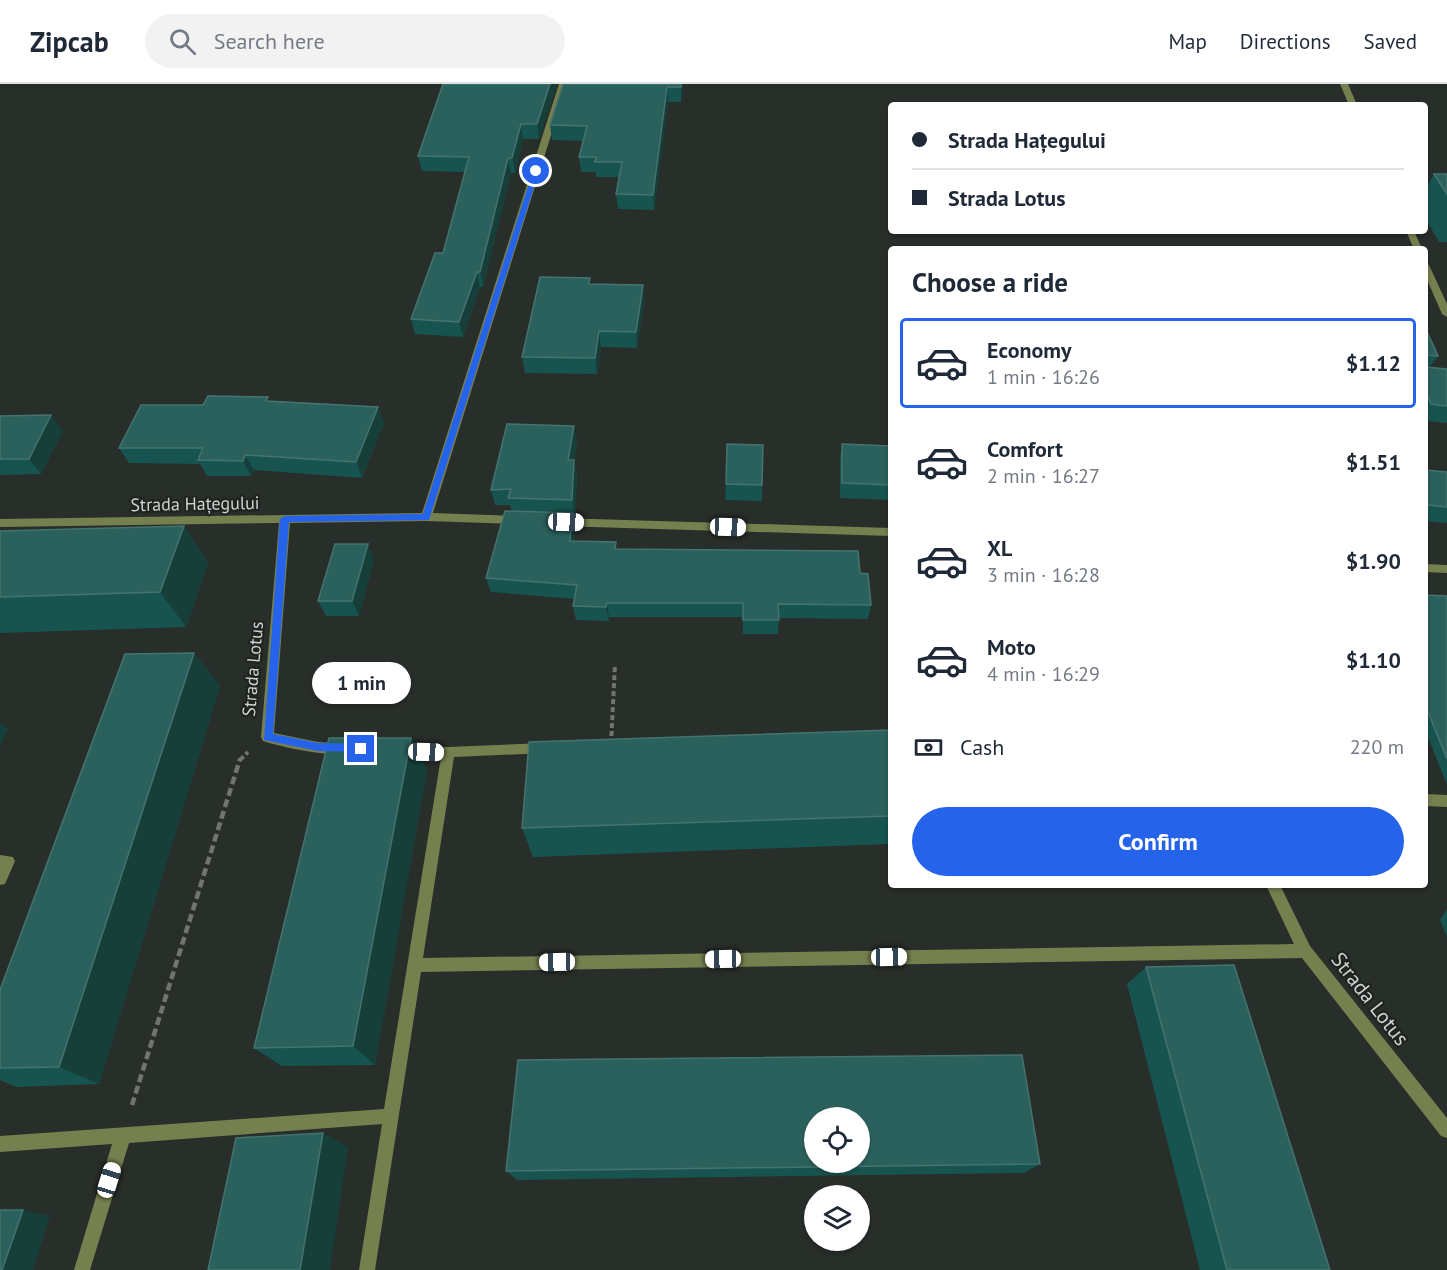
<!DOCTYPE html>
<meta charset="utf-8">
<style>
body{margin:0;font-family:"PT Sans",sans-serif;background:#f2f2f3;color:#1f2937;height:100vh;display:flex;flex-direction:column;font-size:22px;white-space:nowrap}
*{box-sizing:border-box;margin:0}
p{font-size:20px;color:#747a83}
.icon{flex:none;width:33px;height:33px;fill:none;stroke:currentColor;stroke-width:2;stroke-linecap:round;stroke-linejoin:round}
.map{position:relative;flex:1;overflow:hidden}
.panel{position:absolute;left:888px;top:162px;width:540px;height:642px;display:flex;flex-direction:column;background:#fff;border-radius:6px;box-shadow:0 2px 4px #0004}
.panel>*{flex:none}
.guide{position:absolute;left:888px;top:18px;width:540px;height:132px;border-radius:6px;box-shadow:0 2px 4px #0004;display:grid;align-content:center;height:132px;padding:0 24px;background:#fff}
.tools{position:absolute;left:804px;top:1023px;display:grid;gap:12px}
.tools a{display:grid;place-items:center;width:66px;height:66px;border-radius:50%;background:#fff;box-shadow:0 2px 4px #0004;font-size:30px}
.end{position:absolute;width:27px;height:27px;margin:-14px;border:8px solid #2563eb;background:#fff;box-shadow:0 0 0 3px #fff}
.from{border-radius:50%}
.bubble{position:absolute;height:42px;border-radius:21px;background:#fff;box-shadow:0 2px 4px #0004;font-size:20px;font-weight:800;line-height:42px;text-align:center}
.car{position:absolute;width:18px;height:36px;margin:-18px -9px;border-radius:8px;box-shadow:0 0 4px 2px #0007;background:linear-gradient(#fff 24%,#345 0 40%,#fff 0 76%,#345 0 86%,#fff 0)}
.guide b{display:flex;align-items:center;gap:21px;height:57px;font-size:22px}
.guide b+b{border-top:2px solid #e0e1e3}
.guide i{width:15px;height:15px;background:#1f2937}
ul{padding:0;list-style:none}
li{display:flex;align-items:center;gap:18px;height:90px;margin:0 12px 9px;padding:0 12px;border:3px solid transparent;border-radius:6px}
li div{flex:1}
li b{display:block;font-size:22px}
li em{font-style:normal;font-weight:800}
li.current{border-color:#2563eb}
li>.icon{width:54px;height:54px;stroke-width:1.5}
h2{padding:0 24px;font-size:27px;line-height:72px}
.pay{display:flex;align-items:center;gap:15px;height:66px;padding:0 24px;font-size:22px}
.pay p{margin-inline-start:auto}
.action{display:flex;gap:12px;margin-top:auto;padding:12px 24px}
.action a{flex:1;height:69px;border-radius:36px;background:#2563eb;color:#fff;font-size:24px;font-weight:800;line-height:69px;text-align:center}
header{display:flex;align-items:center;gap:36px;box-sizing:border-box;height:84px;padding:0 30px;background:#fff;border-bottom:2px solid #e0e1e3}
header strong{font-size:28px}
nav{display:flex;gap:33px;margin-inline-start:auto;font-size:21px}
.search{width:420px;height:54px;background:#f2f2f3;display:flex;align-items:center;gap:15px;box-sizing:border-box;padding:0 21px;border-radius:33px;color:#747a83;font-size:22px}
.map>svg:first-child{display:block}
</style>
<header>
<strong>Zipcab</strong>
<div class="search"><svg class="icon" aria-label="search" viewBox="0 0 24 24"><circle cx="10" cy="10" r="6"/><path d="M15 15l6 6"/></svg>Search here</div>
<nav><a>Map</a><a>Directions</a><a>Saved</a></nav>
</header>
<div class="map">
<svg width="1447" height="1186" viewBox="0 0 1447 1186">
<rect width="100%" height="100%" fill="#282e29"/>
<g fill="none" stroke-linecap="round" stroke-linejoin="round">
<!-- path-far1 -->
<path stroke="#707571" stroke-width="4" stroke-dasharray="5 3" stroke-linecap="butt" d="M 611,660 L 615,580
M 240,676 L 248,668"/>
<!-- path -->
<path stroke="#707571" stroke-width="4.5" stroke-dasharray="8 4" stroke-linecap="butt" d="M 132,1021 L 240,675"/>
<!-- street -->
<path fill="#76804e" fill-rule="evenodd" d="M 559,0 L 567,0 L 433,429 L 518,432 L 523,436 L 518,440 L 426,437 L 290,439 L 274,649 L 318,658 L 348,660 L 350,664 L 348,668 C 330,674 282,663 263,657 L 261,653 L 279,439 L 0,443 L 0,435 L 422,429 Z
M 1340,0 L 1348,0 L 1357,21 L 1349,21 Z
M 1406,147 L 1414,147 L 1422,165 L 1414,165 Z
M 1425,178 L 1429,181 L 1447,220 L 1447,233 L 1442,230 L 1425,191 Z
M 559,434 L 891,444 L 891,452 L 559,442 L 554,438 Z
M 1425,480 L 1447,481 L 1447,489 L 1425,488 Z
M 545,659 L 549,660 L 551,664 L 549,668 L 545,669 L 454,673 L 423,874 L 1294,860 L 1266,801 L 1280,801 L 1310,862 L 1447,1034 L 1447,1054 L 1441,1052 L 1302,874 L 421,888 L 375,1186 L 359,1186 L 382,1040 L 129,1059 L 90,1186 L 74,1186 L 112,1060 L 0,1068 L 0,1052 L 384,1025 L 441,673 L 403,672 L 399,671 L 397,667 L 399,663 L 403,662 L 448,663 Z
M 1425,710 L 1447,711 L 1447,723 L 1425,722 Z
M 0,771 L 13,773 L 15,777 L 5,800 L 0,801 Z"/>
</g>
<!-- wall -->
<path fill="#18544f" d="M 557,0 L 539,55 L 523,55 L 515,89 L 511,89 L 483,203 L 480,203 L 463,253 L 415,250 L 411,235 L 443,169 L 465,88 L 422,87 L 418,72 Z
M 563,0 L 683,0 L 681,18 L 668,18 L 654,126 L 618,125 L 616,110 L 619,93 L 596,93 L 596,88 L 581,88 L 579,73 L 583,57 L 552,56 L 550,41 Z
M 1434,90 L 1447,90 L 1447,158 L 1439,158 L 1425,134 L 1425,105 Z
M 643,201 L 644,217 L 637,264 L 601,263 L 597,290 L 525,289 L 522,273 Z
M 1425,271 L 1438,272 L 1429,284 L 1447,285 L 1447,339 L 1425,337 Z
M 270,317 L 378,323 L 384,339 L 362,394 L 254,386 L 251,392 L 207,392 L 200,380 L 129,379 L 119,364 L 203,321 Z
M 51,331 L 63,347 L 41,390 L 0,391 L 0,332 Z
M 577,358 L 574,376 L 577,392 L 575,431 L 572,431 L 574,444 L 574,457 L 617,465 L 860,489 L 871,521 L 868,535 L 779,534 L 778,550 L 743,550 L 743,533 L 609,533 L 609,537 L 576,536 L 573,522 L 574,515 L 491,508 L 486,494 L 512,427 L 510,421 L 495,421 L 491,406 Z
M 842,360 L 891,362 L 891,416 L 840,414 L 840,374 Z
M 763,361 L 762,417 L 725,416 L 726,400 Z
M 1425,386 L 1447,388 L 1447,439 L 1425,437 Z
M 184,442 L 208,479 L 186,543 L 0,549 L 0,447 Z
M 374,475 L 359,532 L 326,532 L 318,517 Z
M 1425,511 L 1447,512 L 1447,701 L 1425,646 Z
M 194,569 L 220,602 L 99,1000 L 16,1003 L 0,996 L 0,906 Z
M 891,646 L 891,760 L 533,773 L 522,744 Z
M 427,685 L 375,981 L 282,982 L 254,964 Z
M 1447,825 L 1447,853 L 1440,836 Z
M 1146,883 L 1330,1186 L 1200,1186 L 1127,900 Z
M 1040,1080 L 1024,1089 L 517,1096 L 506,1087 Z"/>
<!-- shaded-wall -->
<path fill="#163f3a" d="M 550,0 L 557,0 L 539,55 L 537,40 Z
M 681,0 L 683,0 L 681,18 Z
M 667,3 L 668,18 L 654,126 L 653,111 Z
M 521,40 L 523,55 L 515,89 L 512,74 Z
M 508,74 L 511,89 L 483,203 L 480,188 Z
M 477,188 L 480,203 L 463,253 L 459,238 Z
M 643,201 L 644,217 L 637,264 L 636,248 Z
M 599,247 L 601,263 L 597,290 L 595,274 Z
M 378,323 L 384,339 L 362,394 L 356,378 Z
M 51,331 L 63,347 L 41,390 L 29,375 Z
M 574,342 L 577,358 L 571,392 L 568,376 Z
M 245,371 L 254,386 L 251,392 L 243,377 Z
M 574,376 L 577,392 L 575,431 L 572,416 Z
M 572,429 L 574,444 L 573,472 L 570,457 Z
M 184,442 L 208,479 L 186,543 L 160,508 Z
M 368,460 L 374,475 L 359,532 L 352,517 Z
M 607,519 L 609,533 L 609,537 L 606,523 Z
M 194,569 L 220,602 L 99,1000 L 59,983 Z
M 0,638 L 8,645 L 0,663 Z
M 411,654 L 427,685 L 375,981 L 353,962 Z
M 323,1049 L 348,1063 L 330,1186 L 300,1186 Z
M 23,1126 L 50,1132 L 33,1186 L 2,1186 Z"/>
<!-- building -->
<path fill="#2b615d" stroke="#45736f" stroke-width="1.5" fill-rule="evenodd" d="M 443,0 L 550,0 L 537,40 L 521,40 L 512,74 L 508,74 L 480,188 L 477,188 L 459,238 L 411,235 L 435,169 L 443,169 L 469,73 L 418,72 Z
M 563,0 L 681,0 L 681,3 L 667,3 L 653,111 L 616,110 L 622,78 L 595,78 L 596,73 L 579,73 L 587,42 L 550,41 Z
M 1434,90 L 1447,90 L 1447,110 Z
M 540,193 L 590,194 L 589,200 L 643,201 L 636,248 L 599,247 L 595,274 L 522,273 Z
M 1425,243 L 1438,272 L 1425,271 Z
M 1425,283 L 1447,285 L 1447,322 L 1431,320 L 1425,305 Z
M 208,312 L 268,313 L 266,317 L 378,323 L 356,378 L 245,371 L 243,377 L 198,376 L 203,364 L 119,364 L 141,321 L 203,321 Z
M 51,331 L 29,375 L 0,375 L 0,332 Z
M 507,340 L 574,342 L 568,376 L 574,376 L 572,416 L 508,414 L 511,405 L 491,406 Z
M 727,360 L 763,361 L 762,401 L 726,400 Z
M 842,360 L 891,362 L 891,401 L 842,399 Z
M 1425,386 L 1447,388 L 1447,423 L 1428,421 L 1425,411 Z
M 505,427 L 572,429 L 570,457 L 616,458 L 615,465 L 858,467 L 860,489 L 868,490 L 871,521 L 778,520 L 779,536 L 743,536 L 743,519 L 607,519 L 606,523 L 573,522 L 577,501 L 486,494 Z
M 184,442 L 160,508 L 0,513 L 0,447 Z
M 335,460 L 368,460 L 352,517 L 318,517 Z
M 1425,511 L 1447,512 L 1447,675 L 1425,620 Z
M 194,569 L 59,983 L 0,984 L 0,906 L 125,570 Z
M 891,646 L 891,732 L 522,744 L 529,658 Z
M 329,654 L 411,654 L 353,962 L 254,964 Z
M 1234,881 L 1330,1186 L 1227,1186 L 1146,883 Z
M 1022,971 L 1040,1080 L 506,1087 L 518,976 ZM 814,1034 L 860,1034 L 860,1078 L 814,1078 Z
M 323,1049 L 300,1186 L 208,1186 L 236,1054 Z
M 0,1126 L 23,1126 L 2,1186 L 0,1186 Z"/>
<!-- route -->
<path fill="#2563eb" d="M 536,85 L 539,87 L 429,436 L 289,438 L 273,650 L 318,659 L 361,660 L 365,662 L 365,668 L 318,667 L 264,656 L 280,435 L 285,432 L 423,430 L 533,87 Z"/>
<g text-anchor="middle" stroke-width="4.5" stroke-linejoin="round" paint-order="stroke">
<!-- street labels -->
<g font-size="18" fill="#cfd3d0" stroke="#1e2520">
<text transform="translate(195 420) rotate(-1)" y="6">Strada Hațegului</text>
<text transform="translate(253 585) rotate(-85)" y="6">Strada Lotus</text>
</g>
<!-- near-street labels -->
<g font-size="21" fill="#cfd3d0" stroke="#1e2520">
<text transform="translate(1370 915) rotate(52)" y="7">Strada Lotus</text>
</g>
</g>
</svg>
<div class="tools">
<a><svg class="icon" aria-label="locate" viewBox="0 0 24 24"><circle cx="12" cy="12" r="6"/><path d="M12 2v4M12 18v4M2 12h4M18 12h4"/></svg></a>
<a><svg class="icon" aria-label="layers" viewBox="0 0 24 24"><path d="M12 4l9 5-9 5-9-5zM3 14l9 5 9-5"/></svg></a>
</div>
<i class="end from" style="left:536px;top:87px"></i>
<i class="end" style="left:361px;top:665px"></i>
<div class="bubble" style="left:312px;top:578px;width:99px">1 min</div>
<i class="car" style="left:566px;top:438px;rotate:92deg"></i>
<i class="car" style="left:728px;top:443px;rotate:92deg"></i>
<i class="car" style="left:426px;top:668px;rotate:92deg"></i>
<i class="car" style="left:889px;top:873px;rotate:89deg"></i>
<i class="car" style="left:723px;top:875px;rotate:269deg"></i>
<i class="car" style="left:557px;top:878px;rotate:269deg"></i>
<i class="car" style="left:109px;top:1096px;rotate:17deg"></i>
<div class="guide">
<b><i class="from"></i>Strada Hațegului</b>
<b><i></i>Strada Lotus</b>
</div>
<section class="panel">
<h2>Choose a ride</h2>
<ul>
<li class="current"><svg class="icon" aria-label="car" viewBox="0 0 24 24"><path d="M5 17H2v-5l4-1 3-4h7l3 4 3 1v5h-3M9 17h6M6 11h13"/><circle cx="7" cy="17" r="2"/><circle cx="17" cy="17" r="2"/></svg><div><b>Economy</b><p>1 min · 16:26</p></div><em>$1.12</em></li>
<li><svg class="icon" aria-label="car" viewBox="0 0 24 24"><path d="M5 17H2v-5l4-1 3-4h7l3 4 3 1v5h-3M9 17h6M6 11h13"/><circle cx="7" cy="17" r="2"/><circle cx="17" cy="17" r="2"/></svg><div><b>Comfort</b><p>2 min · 16:27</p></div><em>$1.51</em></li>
<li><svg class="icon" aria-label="car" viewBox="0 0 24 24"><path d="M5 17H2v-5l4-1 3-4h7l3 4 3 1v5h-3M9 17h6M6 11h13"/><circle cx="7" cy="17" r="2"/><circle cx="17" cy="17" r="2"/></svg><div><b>XL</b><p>3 min · 16:28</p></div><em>$1.90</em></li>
<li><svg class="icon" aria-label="car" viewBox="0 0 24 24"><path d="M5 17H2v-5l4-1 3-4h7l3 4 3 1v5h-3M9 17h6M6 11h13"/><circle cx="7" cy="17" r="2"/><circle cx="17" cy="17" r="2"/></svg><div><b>Moto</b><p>4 min · 16:29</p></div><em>$1.10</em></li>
</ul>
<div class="pay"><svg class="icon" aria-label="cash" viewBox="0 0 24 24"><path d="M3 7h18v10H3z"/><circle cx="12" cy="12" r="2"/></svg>Cash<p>220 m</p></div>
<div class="action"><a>Confirm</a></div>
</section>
</div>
